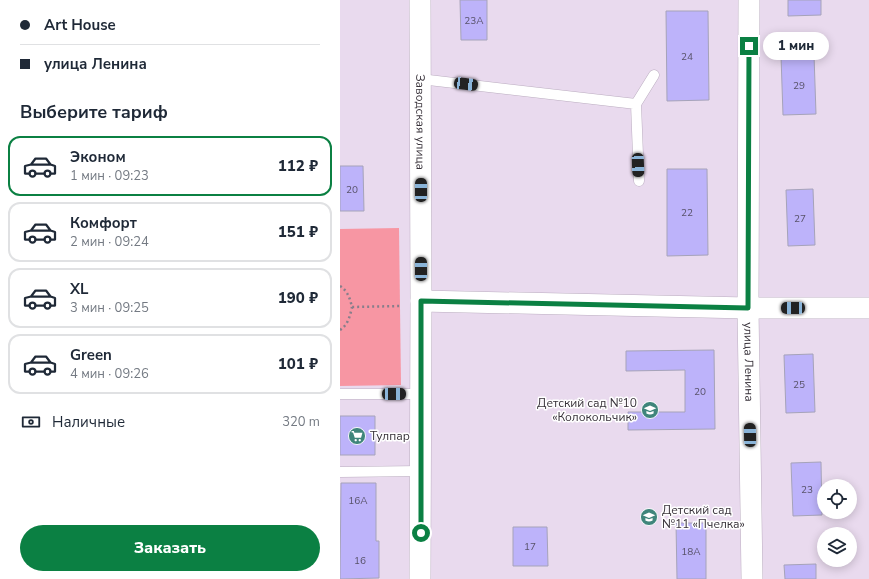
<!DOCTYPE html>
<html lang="ru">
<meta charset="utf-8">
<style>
body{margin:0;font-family:"Nunito Sans",sans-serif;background:#f2f2f3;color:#1f2937;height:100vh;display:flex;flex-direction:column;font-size:15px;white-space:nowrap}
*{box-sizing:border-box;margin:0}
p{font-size:13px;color:#747a83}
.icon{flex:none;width:22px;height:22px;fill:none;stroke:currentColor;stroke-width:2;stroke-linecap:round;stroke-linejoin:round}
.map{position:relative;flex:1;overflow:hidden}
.details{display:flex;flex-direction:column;background:#fff;width:340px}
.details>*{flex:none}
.banner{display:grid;align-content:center;height:88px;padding:0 20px;background:#fff}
.buttons{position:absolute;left:477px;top:479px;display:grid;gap:8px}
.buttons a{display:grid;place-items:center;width:40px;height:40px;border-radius:50%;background:#fff;box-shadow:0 2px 10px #0003;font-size:20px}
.end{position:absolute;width:18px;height:18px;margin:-9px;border:5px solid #0b8043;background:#fff;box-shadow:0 0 0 2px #fff}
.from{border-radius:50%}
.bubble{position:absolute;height:28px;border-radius:14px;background:#fff;box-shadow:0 2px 10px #0003;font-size:13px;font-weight:800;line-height:28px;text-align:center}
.car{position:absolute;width:12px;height:24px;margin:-12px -6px;border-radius:5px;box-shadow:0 0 3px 1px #0007;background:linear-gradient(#222 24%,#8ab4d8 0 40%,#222 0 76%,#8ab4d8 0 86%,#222 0)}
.banner b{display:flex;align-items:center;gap:14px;height:38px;font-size:15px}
.banner b+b{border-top:1px solid #e0e1e3}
.banner i{width:10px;height:10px;background:#1f2937}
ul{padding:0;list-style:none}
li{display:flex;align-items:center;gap:12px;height:60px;margin:0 8px 6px;padding:0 12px;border:2px solid #e0e1e3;border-radius:12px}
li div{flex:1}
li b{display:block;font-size:15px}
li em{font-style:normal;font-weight:800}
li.selected{border-color:#0b8043}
li>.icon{width:36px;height:36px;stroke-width:1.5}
h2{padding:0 20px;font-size:18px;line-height:48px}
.pay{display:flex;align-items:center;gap:10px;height:44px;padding:0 20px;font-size:15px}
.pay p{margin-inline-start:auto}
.cta{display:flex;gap:8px;margin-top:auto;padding:8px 20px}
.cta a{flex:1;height:46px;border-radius:24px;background:#0b8043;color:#fff;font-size:16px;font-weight:800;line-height:46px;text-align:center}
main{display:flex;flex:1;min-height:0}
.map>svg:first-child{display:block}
</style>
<main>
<section class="details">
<div class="banner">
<b><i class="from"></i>Art House</b>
<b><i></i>улица Ленина</b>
</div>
<h2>Выберите тариф</h2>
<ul>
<li class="selected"><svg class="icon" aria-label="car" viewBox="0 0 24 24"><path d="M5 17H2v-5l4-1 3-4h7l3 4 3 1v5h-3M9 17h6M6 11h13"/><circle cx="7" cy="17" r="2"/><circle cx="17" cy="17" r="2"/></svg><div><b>Эконом</b><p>1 мин · 09:23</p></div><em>112 ₽</em></li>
<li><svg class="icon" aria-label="car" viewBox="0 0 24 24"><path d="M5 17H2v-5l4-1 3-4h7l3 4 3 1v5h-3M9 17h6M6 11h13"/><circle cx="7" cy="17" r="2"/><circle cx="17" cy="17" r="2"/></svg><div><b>Комфорт</b><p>2 мин · 09:24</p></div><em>151 ₽</em></li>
<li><svg class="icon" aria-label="car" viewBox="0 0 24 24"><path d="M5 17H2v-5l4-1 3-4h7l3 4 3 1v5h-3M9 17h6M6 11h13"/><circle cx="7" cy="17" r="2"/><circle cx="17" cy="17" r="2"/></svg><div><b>XL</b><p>3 мин · 09:25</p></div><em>190 ₽</em></li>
<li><svg class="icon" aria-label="car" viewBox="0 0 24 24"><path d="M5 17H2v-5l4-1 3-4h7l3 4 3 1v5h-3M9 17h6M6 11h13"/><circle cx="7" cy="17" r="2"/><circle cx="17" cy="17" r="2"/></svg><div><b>Green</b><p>4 мин · 09:26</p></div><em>101 ₽</em></li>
</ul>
<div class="pay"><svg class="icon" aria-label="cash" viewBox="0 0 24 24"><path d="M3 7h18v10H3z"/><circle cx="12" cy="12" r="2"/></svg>Наличные<p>320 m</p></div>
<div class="cta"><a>Заказать</a></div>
</section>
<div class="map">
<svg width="529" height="579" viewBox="0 0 529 579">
<rect width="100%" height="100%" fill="#e9daee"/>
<!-- green -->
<path fill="#f796a3" d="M 59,228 L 61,385 L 0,386 L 0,229 Z"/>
<!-- building -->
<path fill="#bdb3fa" stroke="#a6a3b9" d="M 120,0 L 147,0 L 147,40 L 121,40 Z
M 448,0 L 481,0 L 481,15 L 448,16 Z
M 326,11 L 368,11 L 369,100 L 327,101 Z
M 474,55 L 476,114 L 443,115 L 441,56 Z
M 0,166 L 23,166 L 24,211 L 0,211 Z
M 327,169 L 367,169 L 368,255 L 327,256 Z
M 473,189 L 475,245 L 448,246 L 446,190 Z
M 374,350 L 375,429 L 288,430 L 288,412 L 345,412 L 345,370 L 286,371 L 286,351 Z
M 473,354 L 475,412 L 446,413 L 444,355 Z
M 0,416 L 35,416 L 35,455 L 0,455 Z
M 481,462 L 482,515 L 453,516 L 451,463 Z
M 1,483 L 36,483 L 36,541 L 39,541 L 39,578 L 0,579 Z
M 336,523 L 366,523 L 366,579 L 337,579 Z
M 173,527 L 207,527 L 208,566 L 173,566 Z
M 476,564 L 476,579 L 445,579 L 444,565 Z"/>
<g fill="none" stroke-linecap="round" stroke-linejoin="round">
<!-- service casing -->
<g stroke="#bbadc0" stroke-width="11">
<path id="service" d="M 80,79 L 296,104 L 299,181
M 296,104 L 314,75
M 0,394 L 81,394
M 0,472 L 81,471"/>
</g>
<!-- minor casing -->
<g stroke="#bbadc0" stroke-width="22">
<g id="minor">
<path id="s1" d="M 80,0 L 81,301 L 80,579"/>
<path id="s2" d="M 409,0 L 408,308 L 412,579"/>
<path d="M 81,301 L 408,308 L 529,308"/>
</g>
</g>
<!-- path -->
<path stroke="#887e8b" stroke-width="2.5" stroke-dasharray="2 3" stroke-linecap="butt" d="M 0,286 C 8,291 10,299 12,307 L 62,306
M 0,330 C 8,325 10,316 12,307"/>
<!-- service -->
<use href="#service" stroke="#fff" stroke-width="10"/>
<!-- minor -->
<use href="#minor" stroke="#fff" stroke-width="21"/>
</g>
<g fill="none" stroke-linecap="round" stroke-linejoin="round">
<!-- route -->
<path stroke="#0b8043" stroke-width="5" d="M 81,533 L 81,301 L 408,308 L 409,46"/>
</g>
<!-- icons -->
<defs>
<g id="school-disc" transform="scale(0.9)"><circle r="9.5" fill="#3f857b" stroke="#fff"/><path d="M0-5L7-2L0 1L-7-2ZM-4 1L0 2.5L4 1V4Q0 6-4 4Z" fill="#fff"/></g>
<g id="supermarket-disc" transform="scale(0.9)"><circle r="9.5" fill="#3f857b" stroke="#fff"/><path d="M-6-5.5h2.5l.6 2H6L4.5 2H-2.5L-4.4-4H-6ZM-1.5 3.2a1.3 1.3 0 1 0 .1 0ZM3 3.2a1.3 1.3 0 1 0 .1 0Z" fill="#fff"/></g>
</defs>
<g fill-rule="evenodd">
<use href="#school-disc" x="310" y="410"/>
<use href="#supermarket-disc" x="17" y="436"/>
<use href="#school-disc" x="309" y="517"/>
</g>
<g text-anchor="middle" stroke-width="3" stroke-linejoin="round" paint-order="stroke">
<!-- number labels -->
<g font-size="10" fill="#585269">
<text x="134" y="24">23А</text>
<text x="347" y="60">24</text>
<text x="459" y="89">29</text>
<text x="12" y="193">20</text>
<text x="347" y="216">22</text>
<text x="460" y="222">27</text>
<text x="459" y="388">25</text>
<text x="360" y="395">20</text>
<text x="467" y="493">23</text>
<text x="18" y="504">16А</text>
<text x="190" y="550">17</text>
<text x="351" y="555">18А</text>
<text x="20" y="564">16</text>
</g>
<!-- street labels -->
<g font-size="12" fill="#373139" stroke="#fff">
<text dy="4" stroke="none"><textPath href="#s1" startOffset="122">Заводская улица</textPath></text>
<text dy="4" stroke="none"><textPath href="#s2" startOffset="362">улица Ленина</textPath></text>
</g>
<!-- poi labels -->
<g font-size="12" fill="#373139" stroke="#fff" text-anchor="start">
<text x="297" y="407" text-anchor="end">Детский сад №10<tspan x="297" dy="14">«Колокольчик»</tspan></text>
<text x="30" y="440">Тулпар</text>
<text x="322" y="514">Детский сад<tspan x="322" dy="14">№11 «Пчелка»</tspan></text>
</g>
</g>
</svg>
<div class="buttons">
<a><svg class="icon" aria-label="locate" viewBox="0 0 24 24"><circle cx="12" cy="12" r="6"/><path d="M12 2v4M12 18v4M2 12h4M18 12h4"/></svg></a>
<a><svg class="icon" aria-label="layers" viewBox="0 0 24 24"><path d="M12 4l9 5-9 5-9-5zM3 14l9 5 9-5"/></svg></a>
</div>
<i class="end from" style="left:81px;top:533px"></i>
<i class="end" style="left:409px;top:46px"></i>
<div class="bubble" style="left:423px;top:32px;width:66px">1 мин</div>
<i class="car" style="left:126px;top:84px;rotate:97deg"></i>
<i class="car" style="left:298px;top:165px;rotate:178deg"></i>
<i class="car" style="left:81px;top:190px;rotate:0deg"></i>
<i class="car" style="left:81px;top:269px;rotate:0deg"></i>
<i class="car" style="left:453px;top:308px;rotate:270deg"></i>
<i class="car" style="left:54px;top:394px;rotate:90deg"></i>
<i class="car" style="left:410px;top:435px;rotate:359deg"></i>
</div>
</main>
